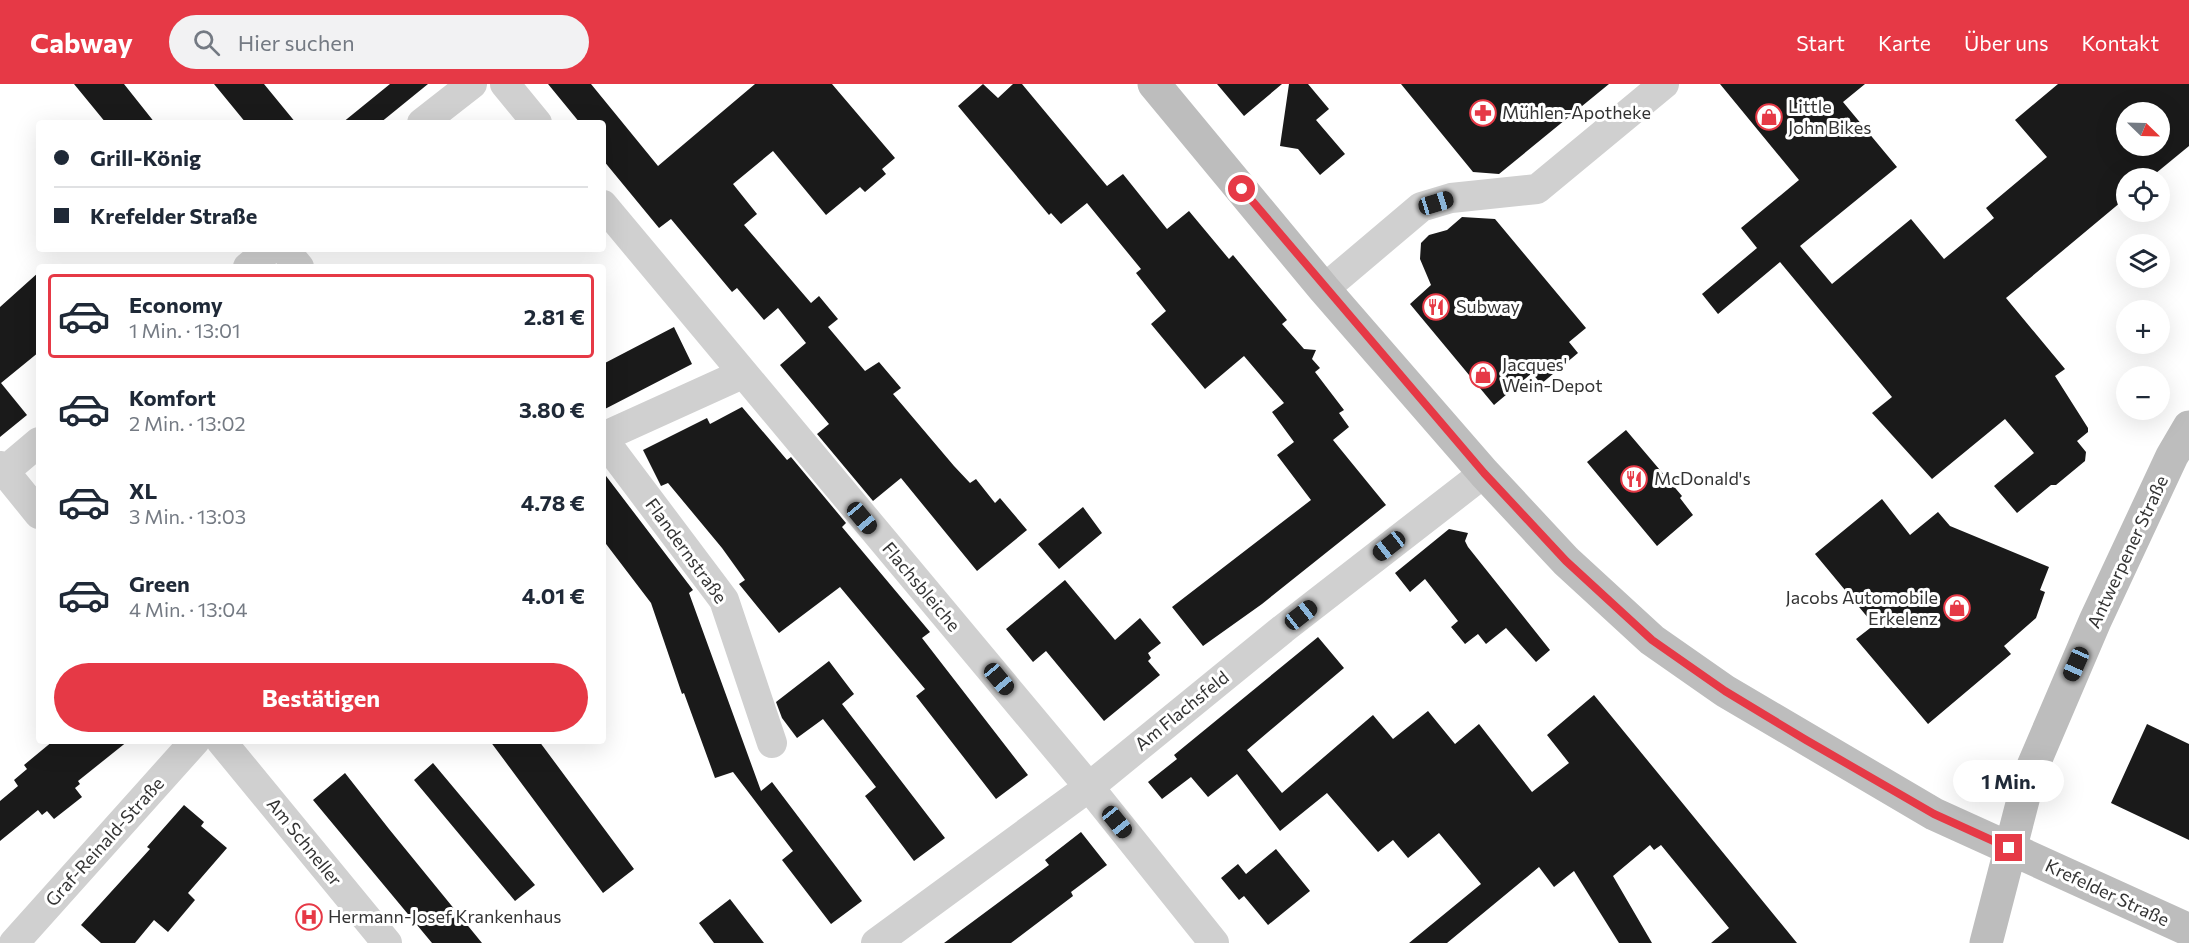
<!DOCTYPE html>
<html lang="de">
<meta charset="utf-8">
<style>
body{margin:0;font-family:Commissioner,sans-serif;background:#f2f2f3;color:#1f2937;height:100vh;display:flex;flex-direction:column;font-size:22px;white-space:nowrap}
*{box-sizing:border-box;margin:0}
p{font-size:20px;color:#747a83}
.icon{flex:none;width:33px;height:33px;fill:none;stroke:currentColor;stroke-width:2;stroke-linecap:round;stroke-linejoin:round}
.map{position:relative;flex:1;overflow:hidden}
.sheet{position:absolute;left:36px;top:180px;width:570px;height:480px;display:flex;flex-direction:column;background:#fff;border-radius:6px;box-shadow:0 6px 24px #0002}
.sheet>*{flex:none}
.top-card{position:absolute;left:36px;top:36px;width:570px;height:132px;border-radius:6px;box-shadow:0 6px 24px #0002;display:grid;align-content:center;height:132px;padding:0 18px;background:#fff}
.needle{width:39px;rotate:113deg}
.buttons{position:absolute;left:2116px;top:18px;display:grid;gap:12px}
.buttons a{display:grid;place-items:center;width:54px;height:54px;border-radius:50%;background:#fff;box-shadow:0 6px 24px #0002;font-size:30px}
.end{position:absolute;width:27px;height:27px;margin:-14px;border:8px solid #e63946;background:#fff;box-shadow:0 0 0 3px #fff}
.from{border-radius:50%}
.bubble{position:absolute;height:42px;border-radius:21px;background:#fff;box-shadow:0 6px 24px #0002;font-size:20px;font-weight:700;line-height:42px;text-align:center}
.car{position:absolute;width:18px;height:36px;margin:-18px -9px;border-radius:8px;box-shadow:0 0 4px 2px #0007;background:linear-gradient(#222 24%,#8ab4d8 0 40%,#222 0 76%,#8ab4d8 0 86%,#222 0)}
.top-card b{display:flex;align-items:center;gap:21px;height:57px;font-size:22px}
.top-card b+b{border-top:2px solid #e0e1e3}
.top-card i{width:15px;height:15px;background:#1f2937}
ul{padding:10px 0 0;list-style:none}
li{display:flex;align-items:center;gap:18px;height:84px;margin:0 12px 9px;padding:0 6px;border:3px solid transparent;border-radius:6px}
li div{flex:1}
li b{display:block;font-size:22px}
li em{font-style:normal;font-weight:700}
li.selected{border-color:#e63946}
li>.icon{width:54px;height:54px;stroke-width:1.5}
.primary-button{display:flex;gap:12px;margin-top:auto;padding:12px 18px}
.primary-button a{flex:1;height:69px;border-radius:36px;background:#e63946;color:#fff;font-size:24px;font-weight:700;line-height:69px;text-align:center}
header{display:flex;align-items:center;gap:36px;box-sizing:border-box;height:84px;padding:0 30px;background:#e63946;color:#fff}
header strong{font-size:28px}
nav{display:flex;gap:33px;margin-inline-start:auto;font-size:21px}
.search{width:420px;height:54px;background:#f2f2f3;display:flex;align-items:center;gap:15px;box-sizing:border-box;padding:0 21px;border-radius:33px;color:#747a83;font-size:22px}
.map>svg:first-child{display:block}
</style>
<header>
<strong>Cabway</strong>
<div class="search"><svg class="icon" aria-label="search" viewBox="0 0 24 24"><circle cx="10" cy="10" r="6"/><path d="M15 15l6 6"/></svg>Hier suchen</div>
<nav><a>Start</a><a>Karte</a><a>Über uns</a><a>Kontakt</a></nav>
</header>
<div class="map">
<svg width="2189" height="859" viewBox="0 0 2189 859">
<rect width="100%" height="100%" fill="#fff"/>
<!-- building -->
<path fill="#1a1a1a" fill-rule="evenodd" d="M 74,0 L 124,0 L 155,39 L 106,39 Z
M 214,0 L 264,0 L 296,39 L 246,39 Z
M 390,0 L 428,0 L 380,39 L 342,39 Z
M 548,0 L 591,0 L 658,82 L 755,0 L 832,0 L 895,74 L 882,85 L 886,90 L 865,108 L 860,103 L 826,131 L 773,67 L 733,100 L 757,130 L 744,141 L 811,219 L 819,212 L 838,235 L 828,243 L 865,287 L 879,278 L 901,304 L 893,310 L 954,382 L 970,399 L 976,395 L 995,419 L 1000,414 L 1027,446 L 977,487 L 901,394 L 873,417 L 817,350 L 829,340 L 780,281 L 806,259 L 778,224 L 764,236 L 737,204 L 732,208 L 671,135 L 659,144 L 603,76 L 603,39 L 580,39 Z
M 983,0 L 998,14 L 1013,0 L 1022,0 L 1107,102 L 1123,90 L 1167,145 L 1189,127 L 1229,175 L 1233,171 L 1287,236 L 1282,240 L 1304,265 L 1316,266 L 1312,275 L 1320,284 L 1315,288 L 1344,326 L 1339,329 L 1349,343 L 1333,356 L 1386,421 L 1262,520 L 1203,562 L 1172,523 L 1311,416 L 1277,371 L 1294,358 L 1272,328 L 1284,319 L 1244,272 L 1205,305 L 1151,240 L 1166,227 L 1136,189 L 1141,185 L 1087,119 L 1061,140 L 1051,129 L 1049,131 L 958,22 Z
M 1217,0 L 1282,0 L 1244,32 Z
M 1289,0 L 1308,0 L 1329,25 L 1316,36 L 1345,70 L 1320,91 L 1298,65 L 1280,62 Z
M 1401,0 L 1609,0 L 1499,90 L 1473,88 Z
M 1720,0 L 1865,0 L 1843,18 L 1897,83 L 1800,162 L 1832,200 L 1911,135 L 1944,175 L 1994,134 L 1986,124 L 2047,73 L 2015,36 L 2058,0 L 2189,0 L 2189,62 L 2150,94 L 2127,94 L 2127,113 L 2006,214 L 2065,285 L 2055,292 L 2088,344 L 2088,348 L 2077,357 L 2086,368 L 2085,377 L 2056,401 L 2051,401 L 2017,429 L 1994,402 L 2034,369 L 2005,335 L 1932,395 L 1872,329 L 1892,313 L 1780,178 L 1718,230 L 1702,210 L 1757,164 L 1741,144 L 1799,96 ZM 2127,28 L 2160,28 L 2160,62 L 2127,62 Z
M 1462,133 L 1495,135 L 1586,244 L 1569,258 L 1578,269 L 1541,300 L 1532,289 L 1494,321 L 1410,220 L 1431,201 L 1420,175 L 1421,159 L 1429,151 L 1447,146 Z
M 39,188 L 39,268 L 1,299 L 27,331 L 0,353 L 0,223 Z
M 674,243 L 692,280 L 603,326 L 603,280 Z
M 742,323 L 787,376 L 791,373 L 846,439 L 842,443 L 930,548 L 922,554 L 1028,691 L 996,715 L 916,612 L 925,605 L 840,503 L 779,549 L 739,500 L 745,496 L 722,464 L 668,399 L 661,402 L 643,366 L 707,334 L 710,340 Z
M 1626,346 L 1682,412 L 1680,414 L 1693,431 L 1657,462 L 1587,378 Z
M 603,388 L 693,506 L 689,509 L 761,707 L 772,698 L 862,817 L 831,840 L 782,776 L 793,767 L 733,688 L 715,694 L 684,609 L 682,610 L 651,519 L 603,456 Z
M 1882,415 L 1910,451 L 1938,428 L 1950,442 L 2049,483 L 2040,506 L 2045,508 L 2036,534 L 2004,562 L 2011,570 L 1928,640 L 1856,555 L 1874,541 L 1815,470 Z
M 1083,423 L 1102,449 L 1059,485 L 1038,460 Z
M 1449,445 L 1468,449 L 1465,457 L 1468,463 L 1550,566 L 1536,578 L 1506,544 L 1486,560 L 1478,550 L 1465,560 L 1451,543 L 1458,537 L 1425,495 L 1410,508 L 1395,489 Z
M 1065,496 L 1115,556 L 1140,534 L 1161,559 L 1148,569 L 1151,574 L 1148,577 L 1160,591 L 1104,637 L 1046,567 L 1033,578 L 1006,545 Z
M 1318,553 L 1344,584 L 1247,666 L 1282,709 L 1373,631 L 1393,655 L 1428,627 L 1455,660 L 1479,640 L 1532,708 L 1569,679 L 1547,651 L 1594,611 L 1797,859 L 1711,859 L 1729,844 L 1661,761 L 1654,766 L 1650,761 L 1613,792 L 1652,859 L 1619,859 L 1574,787 L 1554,803 L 1539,783 L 1447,859 L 1409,859 L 1481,800 L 1439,749 L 1408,774 L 1393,756 L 1378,768 L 1327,709 L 1280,747 L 1237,690 L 1208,713 L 1191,693 L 1162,715 L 1148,698 L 1177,675 L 1174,671 Z
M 829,577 L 854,610 L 842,620 L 945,754 L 914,777 L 865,712 L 876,703 L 823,635 L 797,654 L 782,634 L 776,618 Z
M 2147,640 L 2189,660 L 2189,756 L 2111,719 Z
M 53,657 L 128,657 L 78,697 L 80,700 L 75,704 L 82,713 L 54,735 L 47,727 L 42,731 L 38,726 L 0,757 L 0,717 L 18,702 L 14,696 L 27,685 L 24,681 Z
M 490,657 L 539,657 L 634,785 L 603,809 Z
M 433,679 L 535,801 L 515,817 L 414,696 Z
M 345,689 L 389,745 L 482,859 L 432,859 L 313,716 Z
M 184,721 L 204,738 L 201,742 L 227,764 L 188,809 L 195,816 L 168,848 L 154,836 L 135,859 L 101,859 L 81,841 L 150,765 L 147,763 Z
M 1081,748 L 1107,781 L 1071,808 L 1073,812 L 1011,859 L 944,859 L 1049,781 L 1045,776 Z
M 1276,765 L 1310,807 L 1268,841 L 1244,812 L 1239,816 L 1221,794 L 1238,780 L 1246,790 Z
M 730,815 L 764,859 L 714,859 L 699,839 Z"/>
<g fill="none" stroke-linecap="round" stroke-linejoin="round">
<!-- street -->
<path stroke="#d0d0d0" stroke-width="30" d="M 505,0 L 537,39
M 422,39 L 472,0
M 603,121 L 1089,703 L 1214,859
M 284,165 L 299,183
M 248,183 L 270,165
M 1324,205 L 1421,123 L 1451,114 L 1537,105 L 1664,0
M 603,353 L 742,290
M 603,355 L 724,516 L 772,659
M 0,382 L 39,430
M 0,391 L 39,358
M 221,657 L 387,859
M 14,859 L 195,657
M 876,859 L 1089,703 L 1283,545 L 1484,389"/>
<!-- secondary -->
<path stroke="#bdbdbd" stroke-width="33" d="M 1154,0 L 1324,205 L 1484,389 L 1566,477 L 1652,556 L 1725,607 L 1934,730 L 2189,846
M 1986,859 L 2030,689 L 2095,537 L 2172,372 L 2189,343"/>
</g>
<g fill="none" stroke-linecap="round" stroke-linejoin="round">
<!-- route -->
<path stroke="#e63946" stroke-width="8" d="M 1242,105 L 1484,389 L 1566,477 L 1652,556 L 1725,607 L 1806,656 L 1934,730 L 2009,764"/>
</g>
<!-- icons -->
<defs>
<g id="pharmacy-ring" transform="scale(1.35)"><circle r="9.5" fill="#fff" stroke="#e63946" stroke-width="1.5"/><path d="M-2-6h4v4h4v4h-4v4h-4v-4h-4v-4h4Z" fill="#e63946"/></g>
<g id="shop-ring" transform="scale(1.35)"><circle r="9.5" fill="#fff" stroke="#e63946" stroke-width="1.5"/><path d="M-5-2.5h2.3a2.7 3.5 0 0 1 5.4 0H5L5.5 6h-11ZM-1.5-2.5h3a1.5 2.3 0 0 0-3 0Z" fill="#e63946"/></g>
<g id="restaurant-ring" transform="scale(1.35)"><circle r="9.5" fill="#fff" stroke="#e63946" stroke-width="1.5"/><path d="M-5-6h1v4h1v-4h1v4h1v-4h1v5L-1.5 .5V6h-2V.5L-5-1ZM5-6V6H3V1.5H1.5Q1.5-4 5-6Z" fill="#e63946"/></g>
<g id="hospital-ring" transform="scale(1.35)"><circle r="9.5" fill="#fff" stroke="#e63946" stroke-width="1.5"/><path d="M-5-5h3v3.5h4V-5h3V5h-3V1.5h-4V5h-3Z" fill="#e63946"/></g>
</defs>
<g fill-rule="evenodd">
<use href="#pharmacy-ring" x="1483" y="29"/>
<use href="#shop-ring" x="1769" y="33"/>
<use href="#restaurant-ring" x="1436" y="223"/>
<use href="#shop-ring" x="1483" y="291"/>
<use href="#restaurant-ring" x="1634" y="395"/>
<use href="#shop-ring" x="1957" y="524"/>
<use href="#hospital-ring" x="309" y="833"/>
</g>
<g text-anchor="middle" stroke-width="6" stroke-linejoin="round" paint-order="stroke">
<!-- poi labels -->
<g font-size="18" fill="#333" stroke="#fff" text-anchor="start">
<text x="1788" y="29">Little<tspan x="1788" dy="21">John Bikes</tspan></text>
<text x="1502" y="35">Mühlen-Apotheke</text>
<text x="1456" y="229">Subway</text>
<text x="1502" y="287">Jacques'<tspan x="1502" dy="21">Wein-Depot</tspan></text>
<text x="1654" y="401">McDonald's</text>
<text x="1938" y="520" text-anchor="end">Jacobs Automobile<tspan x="1938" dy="21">Erkelenz</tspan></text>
<text x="328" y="839">Hermann-Josef Krankenhaus</text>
</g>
<!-- street labels -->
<g font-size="18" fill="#333" stroke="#fff">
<text transform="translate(686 467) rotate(54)" y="6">Flandernstraße</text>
<text transform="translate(2128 468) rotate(-65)" y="6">Antwerpener Straße</text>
<text transform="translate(921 503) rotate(50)" y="6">Flachsbleiche</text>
<text transform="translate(1182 627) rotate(-39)" y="6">Am Flachsfeld</text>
<text transform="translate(105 758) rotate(-48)" y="6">Graf-Reinald-Straße</text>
<text transform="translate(304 758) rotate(51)" y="6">Am Schneller</text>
<text transform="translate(2107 809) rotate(25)" y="6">Krefelder Straße</text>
</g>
</g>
</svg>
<div class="buttons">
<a><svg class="needle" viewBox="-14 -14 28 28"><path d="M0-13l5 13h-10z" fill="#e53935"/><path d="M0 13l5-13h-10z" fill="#747a83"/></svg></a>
<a><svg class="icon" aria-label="locate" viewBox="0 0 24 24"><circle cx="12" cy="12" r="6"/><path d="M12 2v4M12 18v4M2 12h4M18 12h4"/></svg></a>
<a><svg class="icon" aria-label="layers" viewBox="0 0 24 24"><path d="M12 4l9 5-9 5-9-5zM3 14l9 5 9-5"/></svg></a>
<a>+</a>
<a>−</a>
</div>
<i class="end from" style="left:1242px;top:105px"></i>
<i class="end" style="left:2009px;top:764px"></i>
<div class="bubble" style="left:1953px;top:676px;width:111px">1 Min.</div>
<i class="car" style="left:1436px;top:119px;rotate:73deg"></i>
<i class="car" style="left:862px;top:434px;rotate:140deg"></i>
<i class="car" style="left:1389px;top:462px;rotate:232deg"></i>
<i class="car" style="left:1301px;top:531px;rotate:52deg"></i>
<i class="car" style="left:2076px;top:580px;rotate:204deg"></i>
<i class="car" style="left:999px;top:595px;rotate:140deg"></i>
<i class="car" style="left:1117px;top:738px;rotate:141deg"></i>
<div class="top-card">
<b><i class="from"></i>Grill-König</b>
<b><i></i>Krefelder Straße</b>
</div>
<section class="sheet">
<ul>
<li class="selected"><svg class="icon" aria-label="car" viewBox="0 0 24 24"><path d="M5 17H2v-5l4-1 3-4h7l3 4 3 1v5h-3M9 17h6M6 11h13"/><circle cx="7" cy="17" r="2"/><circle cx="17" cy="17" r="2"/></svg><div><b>Economy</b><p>1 Min. · 13:01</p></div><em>2.81 €</em></li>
<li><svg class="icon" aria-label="car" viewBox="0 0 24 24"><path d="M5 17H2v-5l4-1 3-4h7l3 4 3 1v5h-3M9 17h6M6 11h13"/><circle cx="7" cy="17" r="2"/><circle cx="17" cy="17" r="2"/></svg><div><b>Komfort</b><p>2 Min. · 13:02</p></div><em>3.80 €</em></li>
<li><svg class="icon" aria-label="car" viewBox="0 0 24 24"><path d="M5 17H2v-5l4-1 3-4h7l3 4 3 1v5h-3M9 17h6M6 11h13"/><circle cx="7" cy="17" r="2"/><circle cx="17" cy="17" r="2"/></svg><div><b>XL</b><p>3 Min. · 13:03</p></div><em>4.78 €</em></li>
<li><svg class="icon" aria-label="car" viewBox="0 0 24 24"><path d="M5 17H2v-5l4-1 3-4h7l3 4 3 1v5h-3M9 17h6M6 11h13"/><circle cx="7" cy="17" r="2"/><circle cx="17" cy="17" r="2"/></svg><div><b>Green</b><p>4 Min. · 13:04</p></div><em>4.01 €</em></li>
</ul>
<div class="primary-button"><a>Bestätigen</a></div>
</section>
</div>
